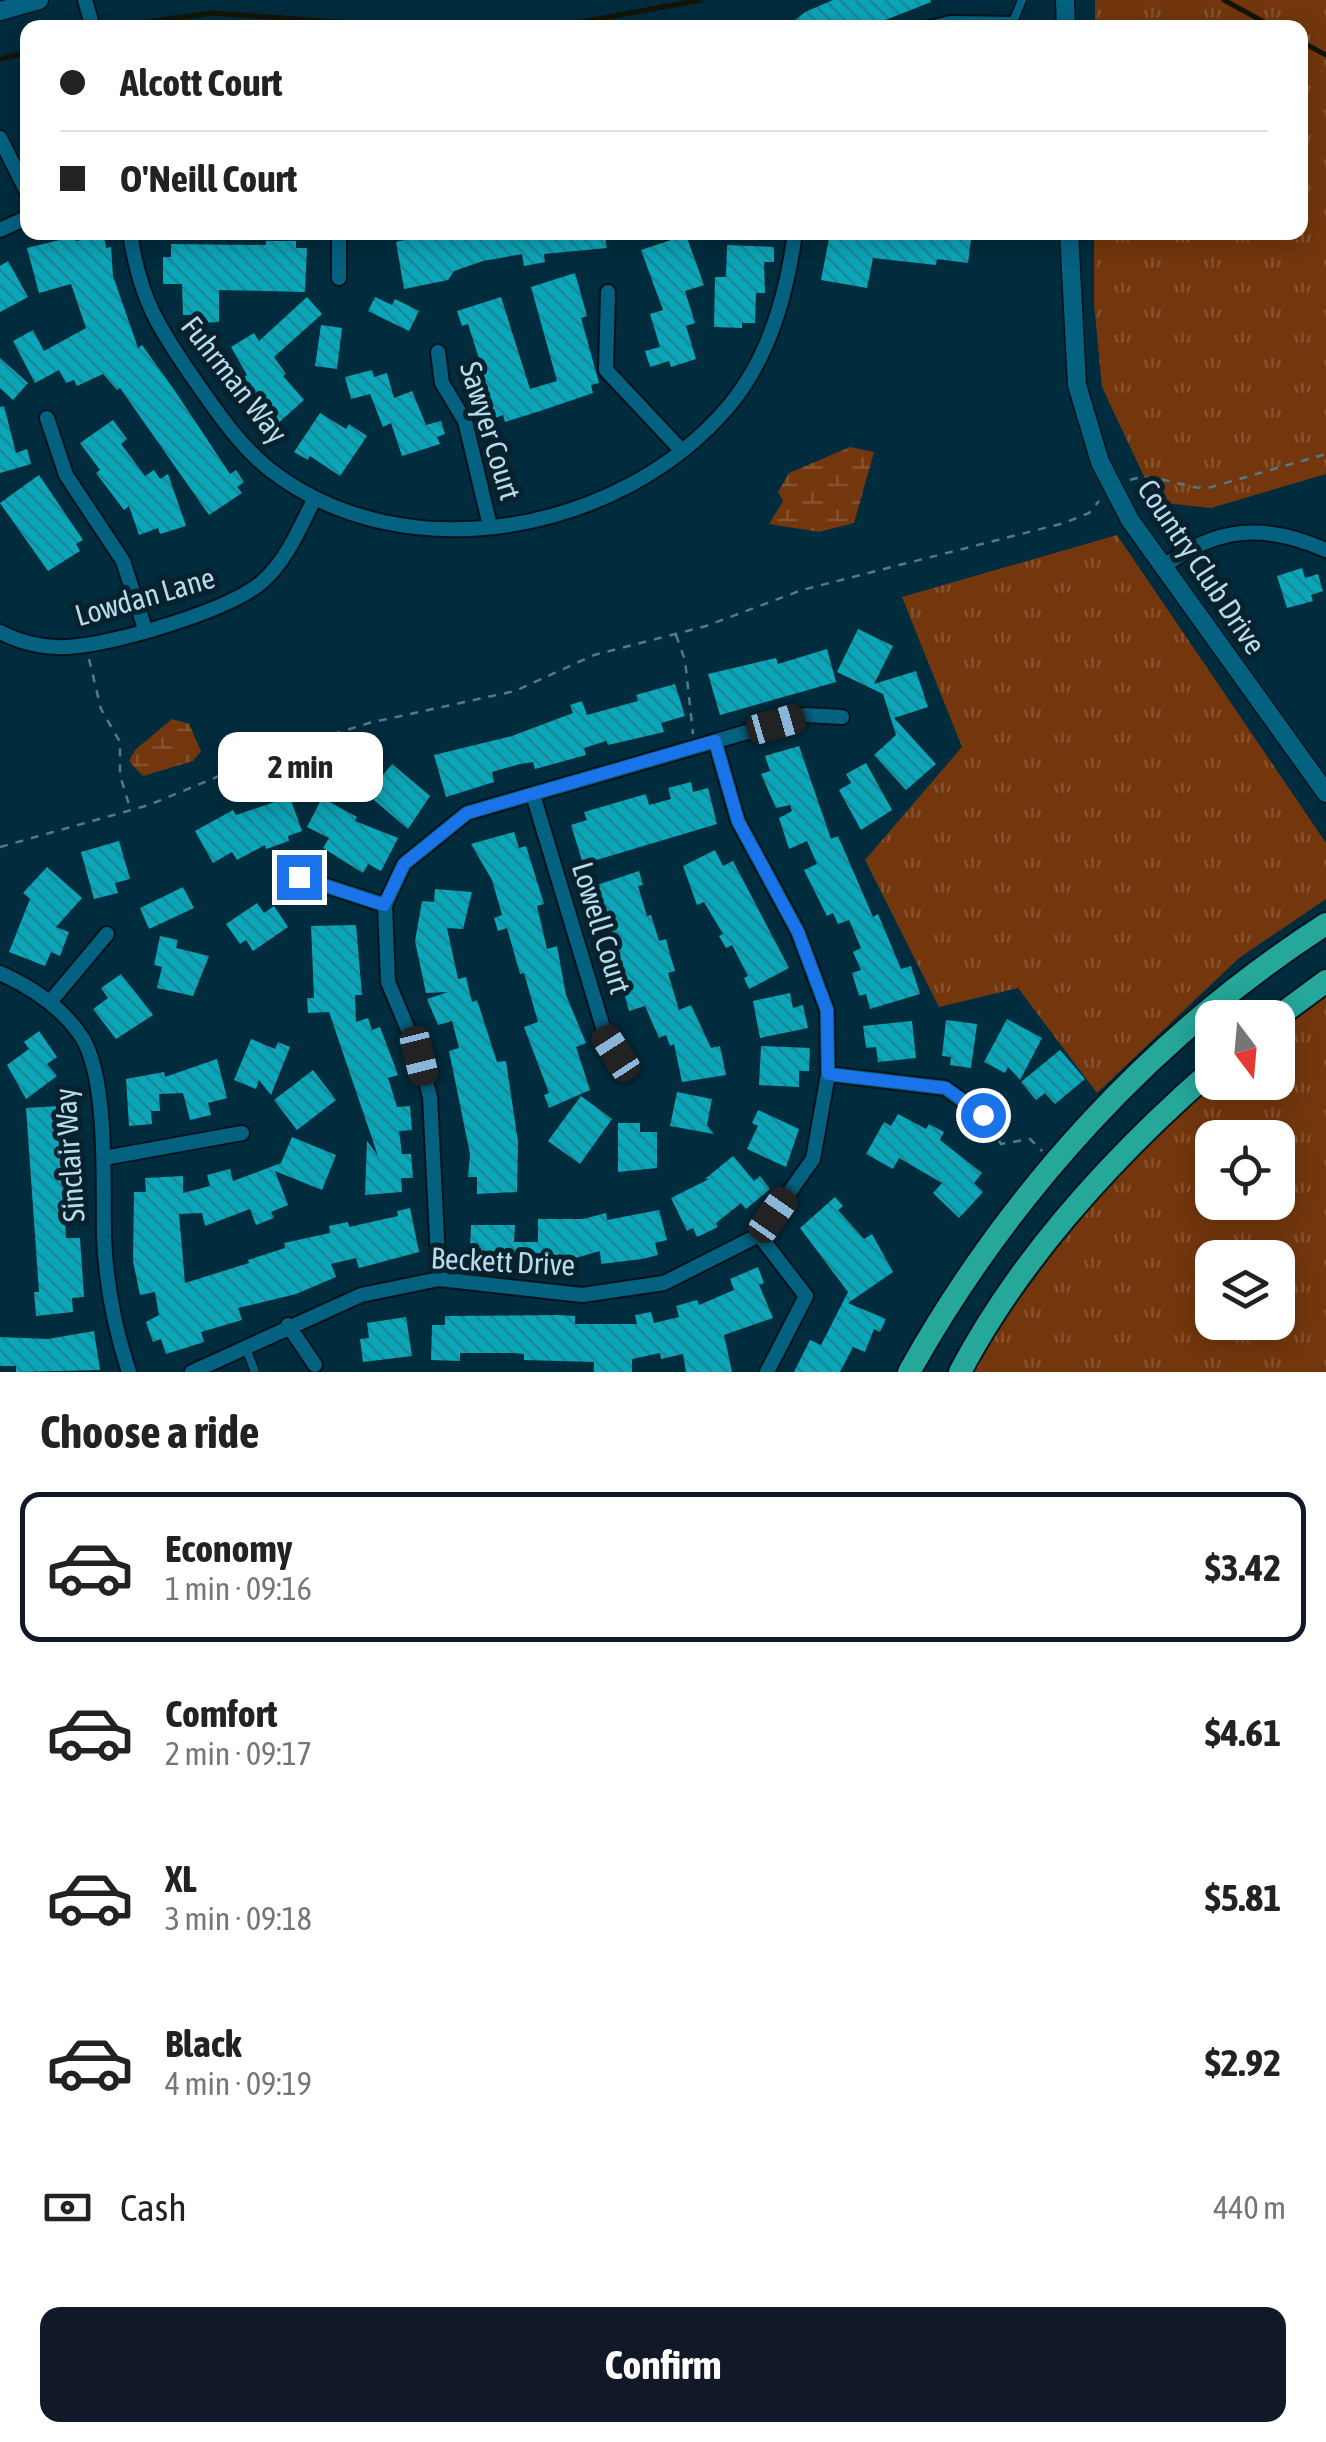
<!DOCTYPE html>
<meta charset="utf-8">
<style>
body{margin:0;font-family:"Asap Condensed",sans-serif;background:#f2f2f2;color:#222;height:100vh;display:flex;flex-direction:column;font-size:38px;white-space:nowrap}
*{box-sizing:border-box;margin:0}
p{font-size:32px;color:#767676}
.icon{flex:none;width:55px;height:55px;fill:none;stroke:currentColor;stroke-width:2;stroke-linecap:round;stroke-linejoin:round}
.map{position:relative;height:1372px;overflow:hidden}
.details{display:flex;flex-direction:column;background:#fff;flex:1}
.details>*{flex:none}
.top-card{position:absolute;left:20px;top:20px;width:1288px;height:220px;border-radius:20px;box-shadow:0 5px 25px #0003;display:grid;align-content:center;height:220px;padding:0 40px;background:#fff}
.needle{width:65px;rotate:164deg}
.fabs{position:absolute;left:1195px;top:1000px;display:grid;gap:20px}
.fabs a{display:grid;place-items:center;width:100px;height:100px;border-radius:20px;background:#fff;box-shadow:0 5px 25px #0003;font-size:50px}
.end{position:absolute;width:45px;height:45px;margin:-22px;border:12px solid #1a73e8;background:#fff;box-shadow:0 0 0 5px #fff}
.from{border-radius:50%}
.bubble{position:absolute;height:70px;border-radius:20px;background:#fff;box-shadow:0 5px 25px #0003;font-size:32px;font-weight:700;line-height:70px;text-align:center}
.car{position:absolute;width:30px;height:60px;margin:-30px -15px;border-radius:12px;box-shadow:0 0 8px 2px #0007;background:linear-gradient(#222 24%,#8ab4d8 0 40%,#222 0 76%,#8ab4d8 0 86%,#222 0)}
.top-card b{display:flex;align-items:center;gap:35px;height:95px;font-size:38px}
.top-card b+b{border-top:2px solid #e0e0e0}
.top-card i{width:25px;height:25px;background:#222}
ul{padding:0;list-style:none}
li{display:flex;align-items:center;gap:30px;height:150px;margin:0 20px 15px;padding:0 20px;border:5px solid transparent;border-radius:20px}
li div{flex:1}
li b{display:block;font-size:38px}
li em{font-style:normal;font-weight:700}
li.selected{border-color:#111827}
li>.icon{width:90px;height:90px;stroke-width:1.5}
h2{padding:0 40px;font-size:45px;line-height:120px}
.pay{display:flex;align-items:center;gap:25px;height:110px;padding:0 40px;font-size:38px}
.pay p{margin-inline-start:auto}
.primary-button{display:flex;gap:20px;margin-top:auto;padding:20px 40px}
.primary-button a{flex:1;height:115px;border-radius:20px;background:#111827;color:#fff;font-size:40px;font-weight:700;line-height:115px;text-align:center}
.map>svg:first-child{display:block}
</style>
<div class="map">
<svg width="1326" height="1372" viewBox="0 0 1326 1372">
<defs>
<pattern id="grass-tufts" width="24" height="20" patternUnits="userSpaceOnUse" patternTransform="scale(2.5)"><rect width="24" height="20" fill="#74370d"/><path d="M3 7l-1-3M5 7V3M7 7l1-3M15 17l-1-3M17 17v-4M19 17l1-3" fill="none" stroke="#865330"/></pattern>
<pattern id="wetland-marsh" width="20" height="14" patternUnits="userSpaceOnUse" patternTransform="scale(2.5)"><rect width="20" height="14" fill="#74370d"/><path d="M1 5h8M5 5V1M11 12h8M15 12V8" fill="none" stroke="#865330"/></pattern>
<pattern id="building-back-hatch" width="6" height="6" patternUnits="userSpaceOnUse" patternTransform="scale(2.5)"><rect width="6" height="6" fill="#0ca6b9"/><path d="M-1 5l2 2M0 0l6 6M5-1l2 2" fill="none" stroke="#198897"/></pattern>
</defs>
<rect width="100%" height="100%" fill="#012c3d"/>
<!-- grass -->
<path fill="url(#grass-tufts)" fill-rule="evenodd" d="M 1095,0 L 1326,0 L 1326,474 L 1211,508 L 1156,502 L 1102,387 L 1094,303 L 1094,233 L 1300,232 L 1300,28 L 1095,27 Z
M 1117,535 L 1326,843 L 1326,899 L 1239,958 L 1097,1093 L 1018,988 L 939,1007 L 865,860 L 962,747 L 902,597 Z
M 1326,991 L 1326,1372 L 972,1372 C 1038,1262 1118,1169 1212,1082 L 1278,1082 L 1278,1026 ZM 1212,1138 L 1278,1138 L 1278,1202 L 1212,1202 ZM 1212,1258 L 1278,1258 L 1278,1322 L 1212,1322 Z"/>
<!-- wetland -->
<path fill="url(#wetland-marsh)" d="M 850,447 L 874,452 L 854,523 L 819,532 L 769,524 L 783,501 L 778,492 L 789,473 Z
M 172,719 L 189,724 L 201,751 L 193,761 L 143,776 L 129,761 L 135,750 Z"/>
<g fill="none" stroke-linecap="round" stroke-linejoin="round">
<!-- stream -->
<path stroke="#141405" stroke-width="5" d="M 1224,0 L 1275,28
M 112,27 L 212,13 L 421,28
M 476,28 L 575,23 L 701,0
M 1300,41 L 1326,55
M 0,59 L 28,52"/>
</g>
<!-- building -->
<path fill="url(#building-back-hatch)" d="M 833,0 L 931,0 L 931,2 L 865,28 L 786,28 L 805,12 Z
M 438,232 L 604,232 L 607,248 L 544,254 L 545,262 L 524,266 L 522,254 L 483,261 L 454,271 L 448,280 L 404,289 L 396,242 Z
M 850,232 L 887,237 L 887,232 L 972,232 L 968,263 L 937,259 L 936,265 L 873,258 L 867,288 L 821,280 L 830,233 L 849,236 Z
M 686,235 L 704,285 L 685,291 L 695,323 L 686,326 L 696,359 L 671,367 L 669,361 L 650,367 L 645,351 L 660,347 L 650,314 L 663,310 L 641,250 Z
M 76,236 L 76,241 L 104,236 L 106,248 L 111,247 L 113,276 L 138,348 L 142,345 L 177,394 L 230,474 L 236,470 L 244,482 L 237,487 L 242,493 L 209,515 L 120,388 L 117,390 L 103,374 L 77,386 L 74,380 L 66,383 L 59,370 L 35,383 L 13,341 L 33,330 L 44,351 L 86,328 L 71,284 L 39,293 L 27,248 Z
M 266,241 L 296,241 L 296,248 L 307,248 L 305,292 L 219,290 L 219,322 L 195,323 L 195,315 L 183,315 L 182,284 L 163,284 L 163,257 L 171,257 L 171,244 L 266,245 Z
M 727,245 L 774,247 L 774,262 L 764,262 L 765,293 L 756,293 L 755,323 L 742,323 L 742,328 L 714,327 L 715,277 L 726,277 Z
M 8,261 L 28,297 L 0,312 L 0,266 Z
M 575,273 L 587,316 L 581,318 L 599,383 L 591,385 L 593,393 L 540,411 L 505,422 L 503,415 L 495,418 L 484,385 L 479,386 L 474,371 L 482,368 L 468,324 L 462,326 L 457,311 L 501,297 L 530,389 L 557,381 L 531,287 Z
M 307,297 L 322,314 L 274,357 L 286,374 L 283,376 L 304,400 L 276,425 L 271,420 L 265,425 L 234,384 L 247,375 L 231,347 L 254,333 L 259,341 Z
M 375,297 L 392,305 L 395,299 L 419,311 L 409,331 L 368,311 Z
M 321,325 L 342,328 L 337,369 L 315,366 Z
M 0,358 L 28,383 L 13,400 L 0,388 Z
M 372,370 L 374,377 L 387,373 L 394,398 L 412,391 L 426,425 L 441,421 L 445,434 L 437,437 L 440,444 L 402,456 L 391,423 L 383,427 L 370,394 L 351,399 L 345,377 Z
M 4,406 L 16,453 L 27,449 L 31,464 L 0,473 L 0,407 Z
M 320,413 L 346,429 L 349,424 L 367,436 L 340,476 L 310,456 L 308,460 L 294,452 Z
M 113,420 L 127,439 L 121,444 L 145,476 L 154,470 L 160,479 L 168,474 L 186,526 L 160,534 L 158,528 L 139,535 L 129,506 L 124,510 L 96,473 L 100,470 L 80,443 Z
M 39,475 L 83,540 L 76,544 L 80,551 L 48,571 L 0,503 Z
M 1302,568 L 1305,578 L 1318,574 L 1323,591 L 1311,595 L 1313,601 L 1287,608 L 1277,576 Z
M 858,629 L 893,646 L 874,684 L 916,671 L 928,707 L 894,718 L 936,764 L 906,790 L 874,755 L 896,735 L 883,694 L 837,672 Z
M 827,649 L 836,682 L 720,715 L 708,674 L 776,658 L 778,664 Z
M 675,684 L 685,716 L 661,723 L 664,732 L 608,745 L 606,741 L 584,748 L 586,755 L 535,769 L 533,762 L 520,764 L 492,772 L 494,782 L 446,797 L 434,755 L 512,736 L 573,713 L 570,705 L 582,701 L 587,715 L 638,701 L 636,695 Z
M 799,746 L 831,839 L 838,836 L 873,917 L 878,914 L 901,969 L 911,966 L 920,994 L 870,1009 L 866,994 L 859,996 L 852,973 L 861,970 L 853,952 L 861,948 L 849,920 L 838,924 L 833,913 L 827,916 L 804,870 L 817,864 L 807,841 L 789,849 L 779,818 L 792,811 L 790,805 L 776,808 L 761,774 L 770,771 L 765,756 Z
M 866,763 L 892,810 L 861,830 L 839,790 L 851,783 L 846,774 Z
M 392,764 L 430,796 L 408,829 L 374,800 L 380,793 L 373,787 Z
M 691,782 L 693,792 L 708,788 L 717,824 L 583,864 L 571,825 L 587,820 L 584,812 L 646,794 L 649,805 L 671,799 L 668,788 Z
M 287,789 L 302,831 L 288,836 L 289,841 L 266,849 L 265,845 L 237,860 L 232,852 L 213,863 L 195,831 L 233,810 L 236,815 L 275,802 L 272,794 Z
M 322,798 L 357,817 L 355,821 L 398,838 L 381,871 L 368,864 L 363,873 L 323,848 L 329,838 L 307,827 Z
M 514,832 L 519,848 L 526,846 L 544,904 L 537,906 L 547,949 L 557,946 L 566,995 L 586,1043 L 576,1047 L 590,1090 L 549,1108 L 544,1095 L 549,1093 L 524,1027 L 538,1022 L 524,973 L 520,974 L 507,928 L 498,931 L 494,918 L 502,915 L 492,880 L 471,844 Z
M 119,841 L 130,879 L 115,883 L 118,893 L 94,899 L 81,852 Z
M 715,850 L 723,866 L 733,861 L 789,968 L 749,989 L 744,978 L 748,976 L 732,945 L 726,948 L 719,936 L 723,934 L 704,902 L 697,905 L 683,866 Z
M 47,867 L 82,898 L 56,927 L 69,932 L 60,956 L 51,952 L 45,966 L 9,952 L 30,899 L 23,893 Z
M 639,871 L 643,885 L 638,886 L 647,916 L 651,915 L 659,941 L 666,939 L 669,951 L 675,971 L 668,973 L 679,1010 L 691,1005 L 711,1048 L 720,1046 L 726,1075 L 682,1082 L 674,1044 L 670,1046 L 666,1035 L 659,1038 L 645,1006 L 629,1011 L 623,989 L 629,987 L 618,950 L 612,951 L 597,885 Z
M 183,887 L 194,908 L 149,929 L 140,908 Z
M 435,889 L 472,892 L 463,929 L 447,928 L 458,979 L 466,977 L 472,1002 L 477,1000 L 497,1062 L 506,1061 L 518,1142 L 517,1192 L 477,1194 L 477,1177 L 468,1177 L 470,1154 L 449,1051 L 459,1048 L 452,1021 L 438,1025 L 427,999 L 448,992 L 426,993 L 415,941 L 422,901 L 434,902 Z
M 257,903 L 264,913 L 274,906 L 288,927 L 253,951 L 246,940 L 240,944 L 226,924 Z
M 356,925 L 362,995 L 355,995 L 356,1022 L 368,1018 L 372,1030 L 380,1027 L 398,1075 L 388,1078 L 397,1107 L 410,1106 L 412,1130 L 399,1131 L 402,1154 L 411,1154 L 413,1178 L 401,1178 L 402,1192 L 365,1195 L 367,1141 L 378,1156 L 329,1012 L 308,1013 L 307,998 L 314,998 L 311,926 Z
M 160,936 L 178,940 L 176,948 L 209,956 L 193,996 L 157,988 L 162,967 L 154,965 Z
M 121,974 L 153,1015 L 116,1039 L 93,1009 L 108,998 L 101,988 Z
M 790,993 L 793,1008 L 803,1005 L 808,1028 L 760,1038 L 753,1001 Z
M 1007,1019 L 1042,1038 L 1020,1080 L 1008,1067 L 1005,1073 L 984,1062 Z
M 946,1020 L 977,1024 L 971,1068 L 950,1065 L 951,1057 L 942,1056 Z
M 912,1021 L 916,1058 L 878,1062 L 876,1047 L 866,1048 L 863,1026 Z
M 39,1031 L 57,1057 L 47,1064 L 57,1076 L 26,1099 L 7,1065 L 29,1049 L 24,1042 Z
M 251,1039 L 275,1049 L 278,1042 L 290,1047 L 271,1095 L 259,1080 L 256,1089 L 234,1080 Z
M 761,1046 L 810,1048 L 809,1071 L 799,1071 L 799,1087 L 759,1085 Z
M 1060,1050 L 1085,1079 L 1055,1104 L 1045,1093 L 1036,1100 L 1021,1082 Z
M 217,1059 L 227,1098 L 208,1103 L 211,1115 L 190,1120 L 183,1093 L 159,1094 L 160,1111 L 151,1111 L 152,1124 L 129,1126 L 126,1079 L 164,1072 L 165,1077 Z
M 313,1070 L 336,1100 L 297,1130 L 274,1100 Z
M 677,1092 L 712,1099 L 707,1125 L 714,1134 L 670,1126 Z
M 581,1096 L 612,1119 L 580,1164 L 548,1141 Z
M 76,1105 L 78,1128 L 65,1129 L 66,1152 L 78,1151 L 81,1215 L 65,1216 L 66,1238 L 80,1238 L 84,1297 L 72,1298 L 73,1312 L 36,1316 L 34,1292 L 39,1292 L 26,1108 Z
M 758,1110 L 799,1129 L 786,1167 L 747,1149 L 758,1126 L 752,1123 Z
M 898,1114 L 926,1129 L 929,1124 L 944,1132 L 940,1140 L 982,1173 L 974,1183 L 983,1192 L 959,1218 L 933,1193 L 942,1183 L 899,1158 L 893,1169 L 866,1154 L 884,1122 L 891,1126 Z
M 618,1123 L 640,1123 L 640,1132 L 657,1132 L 657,1168 L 618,1172 Z
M 292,1137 L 336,1155 L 322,1190 L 275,1171 L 288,1205 L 271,1212 L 274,1218 L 256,1225 L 250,1209 L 205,1226 L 202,1213 L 179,1214 L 185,1283 L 249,1263 L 248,1260 L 285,1248 L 284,1243 L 330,1233 L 329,1226 L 348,1222 L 349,1227 L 398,1216 L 397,1211 L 410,1208 L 419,1252 L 359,1268 L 356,1258 L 331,1264 L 336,1277 L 296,1294 L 238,1308 L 242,1320 L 201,1332 L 204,1342 L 166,1354 L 161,1339 L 153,1342 L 146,1322 L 159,1315 L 155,1292 L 140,1295 L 133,1261 L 134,1192 L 146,1192 L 145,1178 L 183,1176 L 183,1193 L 210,1186 L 207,1175 L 230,1169 L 233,1181 L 281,1163 Z
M 733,1156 L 754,1181 L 760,1176 L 770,1189 L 746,1209 L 741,1203 L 716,1223 L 718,1227 L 697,1237 L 693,1228 L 687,1231 L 671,1198 L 709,1179 L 705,1179 Z
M 835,1197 L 843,1206 L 838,1210 L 864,1239 L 872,1234 L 893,1272 L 848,1303 L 886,1319 L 880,1332 L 874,1329 L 865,1352 L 853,1347 L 840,1372 L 794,1372 L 810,1340 L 821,1345 L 848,1292 L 800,1228 Z
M 659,1210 L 667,1240 L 655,1243 L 658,1255 L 642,1259 L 601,1264 L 600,1251 L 561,1262 L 481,1263 L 481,1248 L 470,1248 L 471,1225 L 515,1225 L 514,1242 L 538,1242 L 538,1219 L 583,1219 L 606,1213 L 607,1220 Z
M 758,1267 L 764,1283 L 759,1285 L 773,1318 L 724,1335 L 732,1372 L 686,1372 L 683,1354 L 661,1359 L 660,1353 L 632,1359 L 632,1372 L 594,1372 L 594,1362 L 524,1360 L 524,1354 L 513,1353 L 460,1353 L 460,1361 L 431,1360 L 432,1325 L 445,1325 L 445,1316 L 558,1315 L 575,1316 L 575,1324 L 637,1324 L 635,1315 L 651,1312 L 654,1323 L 679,1317 L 676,1306 L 697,1300 L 699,1305 L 734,1290 L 730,1279 Z
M 406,1317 L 412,1356 L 363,1362 L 360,1339 L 369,1338 L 367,1323 Z
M 94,1331 L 100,1370 L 16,1372 L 16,1366 L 0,1366 L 0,1337 L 48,1339 Z"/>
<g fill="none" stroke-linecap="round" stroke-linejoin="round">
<!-- service casing -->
<g stroke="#00131d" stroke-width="11">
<path id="service" d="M 1012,24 L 1022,0
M 246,1348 L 255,1372"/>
</g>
<!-- minor casing -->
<g stroke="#00131d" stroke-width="18">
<path id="minor" d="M 85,0 L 93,28
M 930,28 L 951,23 L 1012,24
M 0,138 L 28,194
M 0,230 L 28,217
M 130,232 C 139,298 159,329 196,382 C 217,412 240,446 269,469 C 404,575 621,533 728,407 C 769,359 787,294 795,232
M 339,278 L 339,232
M 608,292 L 606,370 L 682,451
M 438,352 L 442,383 L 465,421 L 490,526
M 47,418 L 66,475 L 123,561 L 145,629
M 1163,567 C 1217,526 1264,523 1326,550
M 0,632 C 21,643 44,648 67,647 C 112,645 228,611 262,582 C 287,560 300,527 315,498
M 533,795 L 605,1034 L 628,1071
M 299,877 L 385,905
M 0,973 C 31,987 64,1009 83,1039 C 108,1082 103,1186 104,1237 C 106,1284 114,1327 129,1372
M 50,1002 L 107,934
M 828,1074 L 945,1088 L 983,1115
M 104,1158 L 242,1133
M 759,1235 L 806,1296 L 767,1372
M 439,1279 L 430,1097 L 419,1056 L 388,982 L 385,905 L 404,864 L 467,813 L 806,715 L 842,717
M 288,1325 L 315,1365
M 192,1372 L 361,1295 L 439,1279 L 582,1295 L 664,1283 L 759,1235 L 813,1159 L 828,1074 L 827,1010 L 798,932 L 738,821 L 715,741"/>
</g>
<!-- tertiary casing -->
<g stroke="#00131d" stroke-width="21">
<path id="tertiary" d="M 1065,0 L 1066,28
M 0,11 L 39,0
M 1069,232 L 1077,385 L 1100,462 L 1130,520 L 1326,793"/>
</g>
<!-- primary casing -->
<g stroke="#00131d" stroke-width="26">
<path id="primary" d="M 1276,1018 L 1326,981
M 909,1372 C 1009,1193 1153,1035 1326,924
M 960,1372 C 1020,1258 1116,1154 1212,1070"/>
</g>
<!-- path -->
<path stroke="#537a8c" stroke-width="2.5" stroke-dasharray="8 8" stroke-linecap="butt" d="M 1130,480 C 1154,471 1183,489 1208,488 L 1326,454
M 676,635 L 685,660 L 693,734
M 89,659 L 101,709 L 120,742 L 120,775 L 130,808
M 0,847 L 149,805 L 282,750 L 369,723 L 515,691 L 594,655 L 706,626 L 802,590 L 1064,523 L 1089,513 L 1099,501
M 991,1127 L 1001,1144 L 1030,1139 L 1042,1151"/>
<!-- service -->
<use href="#service" stroke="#056180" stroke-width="8"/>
<!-- minor -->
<use href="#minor" stroke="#056180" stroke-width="14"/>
<!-- tertiary -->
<use href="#tertiary" stroke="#056180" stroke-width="18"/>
<!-- primary -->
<use href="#primary" stroke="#25a799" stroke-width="22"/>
</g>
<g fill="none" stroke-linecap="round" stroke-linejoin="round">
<!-- route -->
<path stroke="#1a73e8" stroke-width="12" d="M 299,877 L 384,905 L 404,864 L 467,813 L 715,741 L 738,821 L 798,932 L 827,1010 L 828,1074 L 946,1088 L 983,1115"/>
</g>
<g text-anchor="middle" stroke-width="10" stroke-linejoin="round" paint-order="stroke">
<!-- street labels -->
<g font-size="30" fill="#b7daec" stroke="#09212c">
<text transform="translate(234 380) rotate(52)" y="10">Fuhrman Way</text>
<text transform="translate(490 431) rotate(73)" y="10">Sawyer Court</text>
<text transform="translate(1201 567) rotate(56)" y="10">Country Club Drive</text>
<text transform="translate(145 597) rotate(-16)" y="10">Lowdan Lane</text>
<text transform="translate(601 928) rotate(73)" y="10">Lowell Court</text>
<text transform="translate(70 1155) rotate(-94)" y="10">Sinclair Way</text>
<text transform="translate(503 1262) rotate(3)" y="10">Beckett Drive</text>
</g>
</g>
</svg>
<div class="fabs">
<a><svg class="needle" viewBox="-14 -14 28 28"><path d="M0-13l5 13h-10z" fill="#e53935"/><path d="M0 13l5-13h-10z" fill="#767676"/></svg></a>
<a><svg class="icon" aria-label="locate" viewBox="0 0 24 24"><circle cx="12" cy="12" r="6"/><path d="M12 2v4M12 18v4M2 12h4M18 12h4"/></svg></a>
<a><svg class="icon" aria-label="layers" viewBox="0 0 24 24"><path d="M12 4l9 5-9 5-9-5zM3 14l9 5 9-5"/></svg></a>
</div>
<i class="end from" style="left:983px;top:1115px"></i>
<i class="end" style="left:299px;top:877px"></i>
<div class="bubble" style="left:218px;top:732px;width:165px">2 min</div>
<i class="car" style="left:776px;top:724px;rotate:74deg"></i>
<i class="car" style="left:616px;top:1053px;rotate:327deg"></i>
<i class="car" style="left:419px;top:1056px;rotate:166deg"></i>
<i class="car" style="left:773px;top:1215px;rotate:35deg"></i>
<div class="top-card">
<b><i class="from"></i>Alcott Court</b>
<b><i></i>O'Neill Court</b>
</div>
</div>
<section class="details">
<h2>Choose a ride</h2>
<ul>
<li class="selected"><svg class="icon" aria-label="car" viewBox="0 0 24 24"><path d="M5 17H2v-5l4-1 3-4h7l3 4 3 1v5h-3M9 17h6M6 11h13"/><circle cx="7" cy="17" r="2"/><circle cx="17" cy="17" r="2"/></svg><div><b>Economy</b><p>1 min · 09:16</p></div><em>$3.42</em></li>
<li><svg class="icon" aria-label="car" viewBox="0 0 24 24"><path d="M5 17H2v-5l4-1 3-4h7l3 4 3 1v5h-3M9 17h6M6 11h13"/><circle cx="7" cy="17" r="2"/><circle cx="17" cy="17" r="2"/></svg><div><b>Comfort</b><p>2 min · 09:17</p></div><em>$4.61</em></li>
<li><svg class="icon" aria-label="car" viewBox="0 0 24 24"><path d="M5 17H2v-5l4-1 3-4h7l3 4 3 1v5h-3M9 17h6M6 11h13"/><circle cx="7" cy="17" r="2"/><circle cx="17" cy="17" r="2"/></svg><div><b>XL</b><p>3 min · 09:18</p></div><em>$5.81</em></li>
<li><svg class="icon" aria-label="car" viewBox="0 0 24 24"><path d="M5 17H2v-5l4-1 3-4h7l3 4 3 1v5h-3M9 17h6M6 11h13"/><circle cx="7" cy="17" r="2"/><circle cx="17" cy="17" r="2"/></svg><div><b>Black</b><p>4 min · 09:19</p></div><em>$2.92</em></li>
</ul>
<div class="pay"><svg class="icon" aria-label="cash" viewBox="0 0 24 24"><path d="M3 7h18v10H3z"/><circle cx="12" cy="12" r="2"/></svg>Cash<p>440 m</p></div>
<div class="primary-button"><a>Confirm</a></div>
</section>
